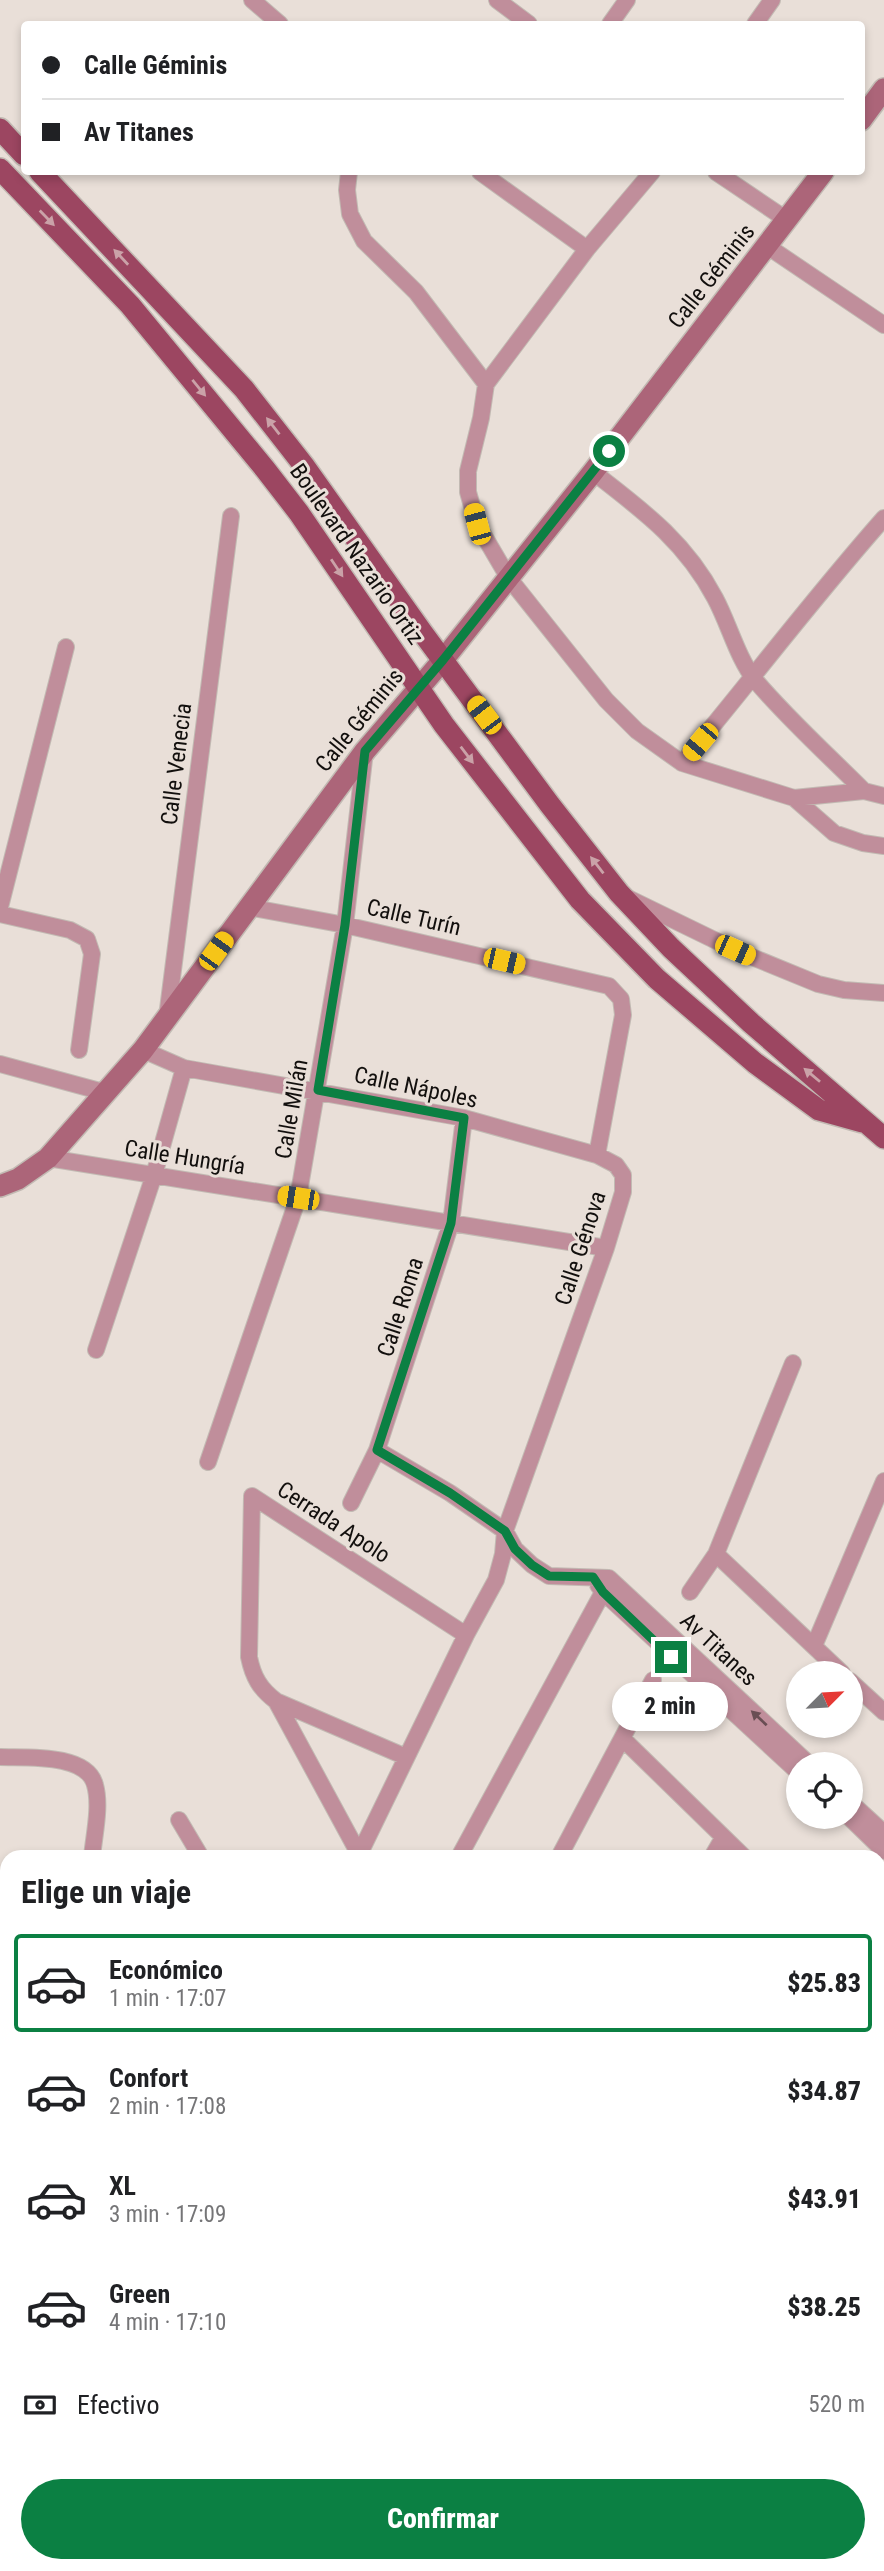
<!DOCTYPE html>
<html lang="es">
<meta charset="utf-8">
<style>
body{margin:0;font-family:"Roboto Condensed",sans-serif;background:#f6f6f6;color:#202124;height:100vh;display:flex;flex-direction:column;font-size:26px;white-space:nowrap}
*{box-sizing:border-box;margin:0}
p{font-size:23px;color:#757577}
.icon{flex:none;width:38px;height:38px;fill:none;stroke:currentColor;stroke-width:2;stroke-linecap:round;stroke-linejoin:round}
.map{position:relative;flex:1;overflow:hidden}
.panel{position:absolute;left:0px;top:1850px;width:886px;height:723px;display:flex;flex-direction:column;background:#fff;border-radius:21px 21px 0 0;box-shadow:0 4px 10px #0003}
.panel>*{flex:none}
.hud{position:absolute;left:21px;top:21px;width:844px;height:154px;border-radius:7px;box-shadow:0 4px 10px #0003;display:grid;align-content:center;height:154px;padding:0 21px;background:#fff}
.needle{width:46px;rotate:66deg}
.controls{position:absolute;left:786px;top:1661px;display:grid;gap:14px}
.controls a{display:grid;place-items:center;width:77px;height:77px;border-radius:50%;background:#fff;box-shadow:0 4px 10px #0003;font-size:35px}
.end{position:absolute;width:32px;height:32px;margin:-16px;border:9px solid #0b8043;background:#fff;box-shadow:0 0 0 4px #fff}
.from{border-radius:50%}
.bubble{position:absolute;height:49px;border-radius:24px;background:#fff;box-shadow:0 4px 10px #0003;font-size:23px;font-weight:800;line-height:49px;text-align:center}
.car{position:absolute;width:21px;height:42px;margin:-21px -10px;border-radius:9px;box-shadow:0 0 5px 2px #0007;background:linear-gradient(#f5c518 24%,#345 0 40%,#f5c518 0 76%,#345 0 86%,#f5c518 0)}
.hud b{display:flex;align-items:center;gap:24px;height:66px;font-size:26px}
.hud b+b{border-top:2px solid #e0e0e0}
.hud i{width:18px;height:18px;background:#202124}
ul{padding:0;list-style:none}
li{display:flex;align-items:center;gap:21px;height:98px;margin:0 14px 10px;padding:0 7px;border:4px solid transparent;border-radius:7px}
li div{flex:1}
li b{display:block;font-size:26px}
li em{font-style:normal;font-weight:800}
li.selected{border-color:#0b8043}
li>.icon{width:63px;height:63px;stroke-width:1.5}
h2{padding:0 21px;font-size:32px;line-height:84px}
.pay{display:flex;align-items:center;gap:18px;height:77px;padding:0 21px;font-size:26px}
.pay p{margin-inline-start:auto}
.action{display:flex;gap:14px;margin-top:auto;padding:14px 21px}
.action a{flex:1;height:80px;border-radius:42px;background:#0b8043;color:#fff;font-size:28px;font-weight:800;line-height:80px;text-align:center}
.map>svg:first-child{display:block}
</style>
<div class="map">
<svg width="884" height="2571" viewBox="0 0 884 2571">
<rect width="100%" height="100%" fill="#e9dfd8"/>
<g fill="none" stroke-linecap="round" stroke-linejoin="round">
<!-- street casing -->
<g stroke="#c2bab3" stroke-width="18">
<path id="street" d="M 252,0 L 280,24
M 497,0 L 529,24
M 610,24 L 627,0
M 755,24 L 772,0
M 349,172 L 347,190 L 350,214 L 364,241 L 416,292 L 486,384 L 481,418 L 468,471 L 468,492 L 477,524 L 508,577 L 606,700 L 637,731 L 682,763 L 794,798 L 864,791 L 884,796
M 480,172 L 587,249
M 716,172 L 787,220
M 767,246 L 884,325
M 486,384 L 587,249 L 652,172
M 593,472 C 642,510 685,541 715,598 C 729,624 737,657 755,680 C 788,719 828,755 864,791
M 682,763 C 750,682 814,597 884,518
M 794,798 L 834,833 L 863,843 L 884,846
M 626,897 L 735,950 L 818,984 L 844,990 L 884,993
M 0,907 L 66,647
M 248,907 L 345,925 L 609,986 L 621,999 L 623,1015 L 597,1155
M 0,914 L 70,930 L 87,939 L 92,954 L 79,1050
M 167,1017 L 231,516
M 143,1050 L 184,1068 L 464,1118 L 597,1155 L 616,1165 L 623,1175 L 623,1192 L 606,1248 L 505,1531 L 503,1554 L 496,1580 L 466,1635 L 358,1857
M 0,1064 L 107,1093
M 48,1158 L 606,1248
M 96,1350 L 154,1175 L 184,1068
M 377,1450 L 450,1493 L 505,1531 L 515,1549 L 532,1565 L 549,1576 L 609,1578 L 809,1764
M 208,1462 L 298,1198 L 345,925 L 365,751
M 252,1496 L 249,1657 C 253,1677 260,1689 276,1701 L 406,1757
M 252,1496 L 466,1635
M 351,1503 L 377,1450 L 451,1223 L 464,1118
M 716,1554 L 842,1673
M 598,1585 L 603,1592 L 798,1772
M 690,1592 L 716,1554 L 793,1363
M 814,1646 L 884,1481
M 850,1681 L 884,1712
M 276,1701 L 359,1854
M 623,1739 L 744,1857
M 0,1757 C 26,1758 87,1753 95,1785 C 101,1806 94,1835 92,1857
M 850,1802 L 884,1833
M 848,1816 L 884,1851
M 179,1820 L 201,1857
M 459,1857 L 603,1592
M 559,1857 L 653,1680
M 712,1857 L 723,1838
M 0,1883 L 7,1884
M 878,1979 L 884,1984
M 0,2065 L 7,2063
M 0,2093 L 7,2091
M 878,2099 L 884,2097
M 0,2191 L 7,2188
M 878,2207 L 884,2205
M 878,2258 L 884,2255
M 0,2379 L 7,2380
M 0,2563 L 19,2571
M 328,2571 L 331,2566
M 383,2571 L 386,2566"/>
</g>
<!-- secondary casing -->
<g stroke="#c2bab3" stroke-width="24">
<path id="secondary" d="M 861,120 L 884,89
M 0,1186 L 18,1179 L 48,1158 L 143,1050 L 365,751 L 443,660 L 593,472 L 823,172"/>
</g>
<!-- primary casing -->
<g stroke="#c2bab3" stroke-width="24">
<path id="primary" d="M 0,129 L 24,155
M 0,169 L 130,305 L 265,469 L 299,513 L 444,725 L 580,900 L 657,979 L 755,1063 L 819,1110 L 862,1122
M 40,172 L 244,389 L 305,467 L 422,632 L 550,805 L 619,893 L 671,948 L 751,1023 L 884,1138"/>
</g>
<!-- street -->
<use href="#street" stroke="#c08e9b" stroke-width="16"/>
<!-- secondary -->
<use href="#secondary" stroke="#ac6579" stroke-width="21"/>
<!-- primary -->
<use href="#primary" stroke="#9c4661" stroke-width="21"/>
</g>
<!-- one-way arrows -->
<defs><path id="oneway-solid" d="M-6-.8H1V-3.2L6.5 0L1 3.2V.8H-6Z" transform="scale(1.75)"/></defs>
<g fill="#caa2a8">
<use href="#oneway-solid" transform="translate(47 218) rotate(46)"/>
<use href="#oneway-solid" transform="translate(121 257) rotate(-133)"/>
<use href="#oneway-solid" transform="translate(199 388) rotate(51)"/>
<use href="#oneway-solid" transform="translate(273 426) rotate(-128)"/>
<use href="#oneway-solid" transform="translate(337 568) rotate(56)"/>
<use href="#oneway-solid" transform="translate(467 755) rotate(53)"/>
<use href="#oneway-solid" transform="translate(597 865) rotate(-128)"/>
<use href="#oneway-solid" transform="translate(812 1075) rotate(-140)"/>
</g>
<use fill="#694e54" href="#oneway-solid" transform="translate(759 1718) rotate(-137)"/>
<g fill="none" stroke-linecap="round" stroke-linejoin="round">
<!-- route -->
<path stroke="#0b8043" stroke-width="9" d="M 609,451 L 443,660 L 365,751 L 345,925 L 318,1090 L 464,1118 L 451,1223 L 377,1450 L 450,1493 L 505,1531 L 515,1549 L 532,1565 L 549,1576 L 593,1577 L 603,1592 L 671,1657"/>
</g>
<g text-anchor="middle" stroke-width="6" stroke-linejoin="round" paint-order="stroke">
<!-- street labels -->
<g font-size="23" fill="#120f0d" stroke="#e9dfd8">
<text transform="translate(711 276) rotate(-52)" y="8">Calle Géminis</text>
<text transform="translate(357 554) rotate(55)" y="8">Boulevard Nazario Ortiz</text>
<text transform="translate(359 720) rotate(-51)" y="8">Calle Géminis</text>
<text transform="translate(176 764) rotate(-83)" y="8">Calle Venecia</text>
<text transform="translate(414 917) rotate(13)" y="8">Calle Turín</text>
<text transform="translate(416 1087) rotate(12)" y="8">Calle Nápoles</text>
<text transform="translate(291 1109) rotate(-80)" y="8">Calle Milán</text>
<text transform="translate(185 1157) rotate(9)" y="8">Calle Hungría</text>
<text transform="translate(580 1248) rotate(-72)" y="8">Calle Génova</text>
<text transform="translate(400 1307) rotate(-72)" y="8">Calle Roma</text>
<text transform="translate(334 1522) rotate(33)" y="8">Cerrada Apolo</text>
<text transform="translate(719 1649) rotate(43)" y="8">Av Titanes</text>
</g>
</g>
</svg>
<div class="controls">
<a><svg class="needle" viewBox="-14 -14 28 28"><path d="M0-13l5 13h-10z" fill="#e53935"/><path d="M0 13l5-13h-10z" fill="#757577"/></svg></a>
<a><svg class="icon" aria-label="locate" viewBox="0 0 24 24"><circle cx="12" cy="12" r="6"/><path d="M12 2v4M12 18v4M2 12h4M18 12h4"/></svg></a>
</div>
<i class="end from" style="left:609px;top:451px"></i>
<i class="end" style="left:671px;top:1657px"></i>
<div class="bubble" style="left:612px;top:1682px;width:116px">2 min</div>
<i class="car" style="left:477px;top:524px;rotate:345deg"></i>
<i class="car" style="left:484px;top:715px;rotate:323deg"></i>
<i class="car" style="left:700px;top:742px;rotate:220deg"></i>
<i class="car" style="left:735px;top:950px;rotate:114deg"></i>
<i class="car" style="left:216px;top:951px;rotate:36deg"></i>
<i class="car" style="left:504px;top:961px;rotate:103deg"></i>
<i class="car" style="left:298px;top:1198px;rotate:279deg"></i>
<div class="hud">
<b><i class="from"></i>Calle Géminis</b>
<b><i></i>Av Titanes</b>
</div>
<section class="panel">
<h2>Elige un viaje</h2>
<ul>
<li class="selected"><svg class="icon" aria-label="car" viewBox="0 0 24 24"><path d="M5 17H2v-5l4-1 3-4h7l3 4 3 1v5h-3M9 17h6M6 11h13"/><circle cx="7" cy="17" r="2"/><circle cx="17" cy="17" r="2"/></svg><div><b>Económico</b><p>1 min · 17:07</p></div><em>$25.83</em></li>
<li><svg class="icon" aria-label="car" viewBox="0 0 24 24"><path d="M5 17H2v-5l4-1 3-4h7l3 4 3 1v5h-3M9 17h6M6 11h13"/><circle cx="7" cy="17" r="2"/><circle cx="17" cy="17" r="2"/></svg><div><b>Confort</b><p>2 min · 17:08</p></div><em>$34.87</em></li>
<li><svg class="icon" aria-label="car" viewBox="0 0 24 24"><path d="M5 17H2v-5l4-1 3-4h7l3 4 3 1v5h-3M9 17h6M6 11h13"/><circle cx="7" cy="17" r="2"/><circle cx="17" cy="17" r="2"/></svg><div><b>XL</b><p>3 min · 17:09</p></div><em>$43.91</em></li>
<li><svg class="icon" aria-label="car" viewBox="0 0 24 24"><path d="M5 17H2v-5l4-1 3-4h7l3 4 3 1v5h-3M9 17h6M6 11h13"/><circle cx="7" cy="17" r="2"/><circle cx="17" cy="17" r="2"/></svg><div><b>Green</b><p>4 min · 17:10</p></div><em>$38.25</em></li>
</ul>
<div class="pay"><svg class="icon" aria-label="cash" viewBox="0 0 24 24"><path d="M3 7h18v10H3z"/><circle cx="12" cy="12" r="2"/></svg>Efectivo<p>520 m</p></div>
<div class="action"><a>Confirmar</a></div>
</section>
</div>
